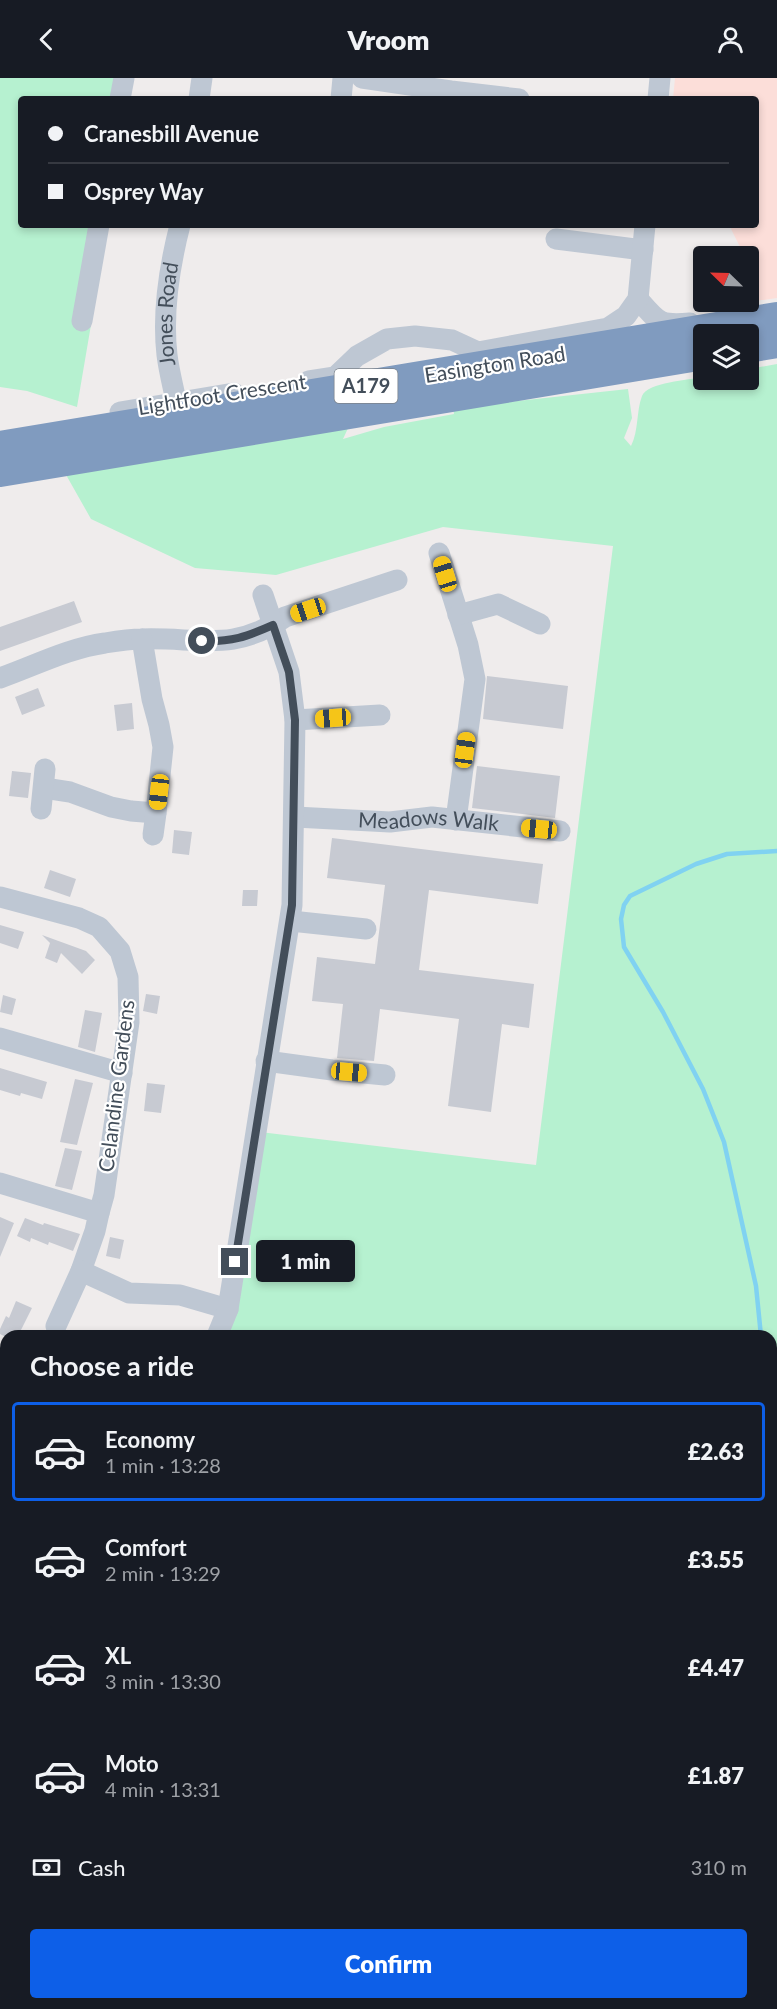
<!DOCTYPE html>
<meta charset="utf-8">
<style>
body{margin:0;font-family:Lato,sans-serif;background:#20242c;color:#f1f3f6;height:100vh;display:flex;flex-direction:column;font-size:22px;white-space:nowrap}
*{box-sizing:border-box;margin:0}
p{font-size:20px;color:#9ea1a6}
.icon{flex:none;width:33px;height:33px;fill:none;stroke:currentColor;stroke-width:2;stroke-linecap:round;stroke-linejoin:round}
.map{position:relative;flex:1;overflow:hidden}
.sheet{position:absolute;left:0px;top:1252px;width:777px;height:680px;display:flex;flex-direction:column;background:#171b24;border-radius:18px 18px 0 0;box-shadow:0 3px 9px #0003}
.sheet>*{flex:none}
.hud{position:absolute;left:18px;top:18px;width:741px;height:132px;border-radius:6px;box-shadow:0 3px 9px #0003;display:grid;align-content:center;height:132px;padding:0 30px;background:#171b24}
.needle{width:39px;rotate:293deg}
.controls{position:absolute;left:693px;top:168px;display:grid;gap:12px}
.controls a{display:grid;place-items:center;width:66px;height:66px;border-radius:6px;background:#171b24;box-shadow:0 3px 9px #0003;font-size:30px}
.end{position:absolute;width:27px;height:27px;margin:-14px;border:8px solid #434e5a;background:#fff;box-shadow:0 0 0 3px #fff}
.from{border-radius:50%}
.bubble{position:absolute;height:42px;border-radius:6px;background:#171b24;box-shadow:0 3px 9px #0003;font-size:20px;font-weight:800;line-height:42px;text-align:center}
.car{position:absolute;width:18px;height:36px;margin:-18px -9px;border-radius:8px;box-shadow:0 0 4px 2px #0007;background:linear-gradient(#f5c518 24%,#345 0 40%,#f5c518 0 76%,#345 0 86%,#f5c518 0)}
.hud b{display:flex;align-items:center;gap:21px;height:57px;font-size:22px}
.hud b+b{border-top:2px solid #363941}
.hud i{width:15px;height:15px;background:#f1f3f6}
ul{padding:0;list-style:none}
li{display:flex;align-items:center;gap:18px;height:99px;margin:0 12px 9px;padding:0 18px;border:3px solid transparent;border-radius:6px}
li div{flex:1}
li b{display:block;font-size:22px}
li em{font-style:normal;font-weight:800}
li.current{border-color:#0d5fe8}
li>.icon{width:54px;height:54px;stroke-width:1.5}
h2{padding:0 30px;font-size:27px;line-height:72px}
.pay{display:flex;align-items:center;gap:15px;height:66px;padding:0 30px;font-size:22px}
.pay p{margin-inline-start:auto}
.button{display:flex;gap:12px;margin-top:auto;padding:12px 30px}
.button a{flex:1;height:69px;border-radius:6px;background:#0d5fe8;color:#fff;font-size:24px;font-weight:800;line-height:69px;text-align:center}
header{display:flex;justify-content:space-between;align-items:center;height:78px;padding:0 30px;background:#171b24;font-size:27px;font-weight:800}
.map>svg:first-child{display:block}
</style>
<header><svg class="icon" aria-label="back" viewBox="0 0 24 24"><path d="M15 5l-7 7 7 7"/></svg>Vroom<svg class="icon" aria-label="person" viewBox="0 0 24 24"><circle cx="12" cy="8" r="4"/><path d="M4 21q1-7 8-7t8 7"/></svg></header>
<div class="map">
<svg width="777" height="1931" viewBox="0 0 777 1931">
<rect width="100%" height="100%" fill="#efecec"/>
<!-- medical -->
<path fill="#fcded9" d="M 675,0 L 777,0 L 777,220 L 735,226 L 736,224 L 748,224 L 748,178 L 740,178 L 741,171 L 731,151 L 732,147 L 756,147 L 756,21 L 673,21 Z"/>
<!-- green -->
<path fill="#b6f1d0" d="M 0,0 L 132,0 L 129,21 L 21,21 L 21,147 L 108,147 L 77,329 L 27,313 L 0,309 Z
M 777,286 L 777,1446 L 771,1460 L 771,1258 L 219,1258 L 260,1054 L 536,1087 L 613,468 L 443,449 L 276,497 L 195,490 L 91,441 L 65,395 L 349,348 L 343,361 L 384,349 L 454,336 L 453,330 L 628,311 L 632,340 L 624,360 L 631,368 C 639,352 636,334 642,318 C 648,304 689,302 703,299 L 704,302 L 748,302 L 749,291 Z
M 311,1926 L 483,1926 L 481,1931 L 312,1931 Z"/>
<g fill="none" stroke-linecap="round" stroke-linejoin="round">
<!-- stream -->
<path stroke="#80d2f1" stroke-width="4.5" d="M 761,1258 L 756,1208 L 724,1064 L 703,1011 L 663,934 L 624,869 L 621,841 L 624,827 L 630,818 L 696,786 L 727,776 L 777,773
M 0,1880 L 6,1878"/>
</g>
<!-- building -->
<path fill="#c7cad2" d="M 74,523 L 82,544 L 0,573 L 0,549 Z
M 487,598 L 568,608 L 563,651 L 483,641 Z
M 38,610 L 45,628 L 22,637 L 15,619 Z
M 132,625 L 134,651 L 117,653 L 114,627 Z
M 477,688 L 560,698 L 555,740 L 472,730 Z
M 12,693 L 31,695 L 28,720 L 9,718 Z
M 174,752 L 192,754 L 189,777 L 172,775 Z
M 332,760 L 543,786 L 538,826 L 429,812 L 419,892 L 534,906 L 529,950 L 502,946 L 491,1034 L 448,1028 L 459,941 L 380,931 L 374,983 L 337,980 L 343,926 L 312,923 L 317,879 L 375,886 L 385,807 L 327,800 Z
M 50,792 L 76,801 L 70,819 L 44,810 Z
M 243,812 L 258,812 L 257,828 L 242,828 Z
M 0,847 L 24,854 L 18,871 L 0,865 Z
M 42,857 L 86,873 L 95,882 L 82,896 L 61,875 L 57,885 L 45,880 L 50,865 Z
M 146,916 L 160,918 L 157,936 L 143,933 Z
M 3,917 L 16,921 L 12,937 L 0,934 Z
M 85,932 L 102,935 L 95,974 L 78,969 Z
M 0,990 L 47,1004 L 42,1021 L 21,1015 L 20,1018 L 0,1012 Z
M 75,1001 L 93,1005 L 77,1067 L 60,1064 Z
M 147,1005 L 165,1007 L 161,1035 L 144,1033 Z
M 65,1070 L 82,1073 L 72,1112 L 55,1108 Z
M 0,1139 L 14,1145 L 0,1179 Z
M 25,1140 L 43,1147 L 44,1145 L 80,1156 L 73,1173 L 49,1164 L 48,1167 L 31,1160 L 30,1164 L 17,1158 Z
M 110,1159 L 124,1162 L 120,1181 L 106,1178 Z
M 16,1223 L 32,1230 L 18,1258 L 6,1259 L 0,1256 L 0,1251 L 6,1238 L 9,1240 Z"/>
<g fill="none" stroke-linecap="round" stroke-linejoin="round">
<!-- minor -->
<g stroke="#bec7d3" stroke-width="21">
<path d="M 362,0 L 451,13 L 519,21"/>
<path d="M 120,21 L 124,0"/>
<path d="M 199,21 L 202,0"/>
<path d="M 341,21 L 343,0"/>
<path d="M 658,21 L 660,0"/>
<path d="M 556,161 L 643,172"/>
<path d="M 638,221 C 658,244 659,248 690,245"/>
<path d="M 82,243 L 99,147"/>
<path d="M 309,303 L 335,299 L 357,278 L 387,261 L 415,258 L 452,262 L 478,274 L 608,250 L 626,238 L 638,221 L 645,147"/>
<path id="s1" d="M 176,323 C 173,308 169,293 167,277 C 162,233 169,190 180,147"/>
<path d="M 120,334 L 234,315"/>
<path d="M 439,475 L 468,567 L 475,601 L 456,742"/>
<path d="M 458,537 L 498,526 L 540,546"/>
<path d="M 0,600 C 34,588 69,570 105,565 C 117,563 130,561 142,561 C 199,559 233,575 285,539 L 397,502"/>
<path d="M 295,642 L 380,637"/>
<path d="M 44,710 L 70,714 L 111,729 L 131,733 L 156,735 L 163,669 L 159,647 L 152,621 L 142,561"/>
<path d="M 41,731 L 45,691"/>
<path id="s2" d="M 295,739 L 390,744 L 432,739 L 560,753"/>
<path d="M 153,757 L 156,735"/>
<path d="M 0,819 L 79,840 L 99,849 L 120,873 L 128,899 L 129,944 L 104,1117 L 99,1135"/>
<path d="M 291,843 L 366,851"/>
<path d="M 0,960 L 122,995"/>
<path d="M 266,983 L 332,992 L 385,997"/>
<path d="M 0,1105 L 99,1135 L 95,1153 L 81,1193"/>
<path d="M 56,1248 L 81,1193 L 129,1215 L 180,1217 L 228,1231"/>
<path d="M 217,1258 L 228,1231 L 292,827 L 295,642 L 289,594 L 263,517"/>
<path d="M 0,1408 L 6,1412"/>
<path d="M 0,1554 L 6,1548"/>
<path d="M 0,1648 L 6,1658"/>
<path d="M 771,1666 L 777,1657"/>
<path d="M 771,1721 L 777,1729"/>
<path d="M 290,1926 L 291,1931"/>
<path d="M 566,1931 L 568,1926"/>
</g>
<!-- highway -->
<path stroke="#809bbf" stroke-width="32" d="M 748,269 L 777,264
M 0,369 L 777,240
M 0,393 L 704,276"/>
</g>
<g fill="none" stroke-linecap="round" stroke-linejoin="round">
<!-- route -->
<path stroke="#434e5a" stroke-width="8" d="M 202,563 C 232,564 246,559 273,547 L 289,594 L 295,642 L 292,827 L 235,1184"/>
</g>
<g text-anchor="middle" stroke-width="4.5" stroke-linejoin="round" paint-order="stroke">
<!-- shield labels -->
<rect fill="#fff" stroke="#7b838c" stroke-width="1.5" x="334.5" y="291" width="63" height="34" rx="4.5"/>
<g font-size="20" font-weight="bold" fill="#434e5a">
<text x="366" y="315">A179</text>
</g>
<!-- street labels -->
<g font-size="21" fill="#434e5a" stroke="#fff">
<text dy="7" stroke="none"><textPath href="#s1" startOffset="88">Jones Road</textPath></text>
<text transform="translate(495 287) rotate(-9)" y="7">Easington Road</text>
<text transform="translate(222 317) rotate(-9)" y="7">Lightfoot Crescent</text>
<text dy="7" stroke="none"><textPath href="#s2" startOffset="134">Meadows Walk</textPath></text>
<text transform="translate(117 1008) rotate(-83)" y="7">Celandine Gardens</text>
</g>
</g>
</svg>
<div class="controls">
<a><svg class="needle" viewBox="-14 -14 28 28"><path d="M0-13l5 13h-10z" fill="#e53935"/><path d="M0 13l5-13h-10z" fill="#9ea1a6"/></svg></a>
<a><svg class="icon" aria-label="layers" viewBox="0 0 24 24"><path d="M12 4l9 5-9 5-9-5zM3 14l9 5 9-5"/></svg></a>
</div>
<i class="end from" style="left:202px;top:563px"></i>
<i class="end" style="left:235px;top:1184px"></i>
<div class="bubble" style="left:256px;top:1162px;width:99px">1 min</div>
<i class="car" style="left:445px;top:496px;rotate:343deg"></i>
<i class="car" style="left:308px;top:532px;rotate:252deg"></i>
<i class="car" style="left:333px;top:640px;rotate:266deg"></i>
<i class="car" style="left:465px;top:672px;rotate:8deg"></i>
<i class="car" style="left:159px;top:714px;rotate:187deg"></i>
<i class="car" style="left:539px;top:751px;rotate:276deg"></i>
<i class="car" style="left:349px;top:994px;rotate:95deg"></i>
<div class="hud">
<b><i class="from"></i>Cranesbill Avenue</b>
<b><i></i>Osprey Way</b>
</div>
<section class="sheet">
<h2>Choose a ride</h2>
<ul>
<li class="current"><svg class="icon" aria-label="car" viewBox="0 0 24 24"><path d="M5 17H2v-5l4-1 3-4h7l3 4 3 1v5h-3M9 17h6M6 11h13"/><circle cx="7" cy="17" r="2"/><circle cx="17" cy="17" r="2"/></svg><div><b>Economy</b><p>1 min · 13:28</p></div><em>£2.63</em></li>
<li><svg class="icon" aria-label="car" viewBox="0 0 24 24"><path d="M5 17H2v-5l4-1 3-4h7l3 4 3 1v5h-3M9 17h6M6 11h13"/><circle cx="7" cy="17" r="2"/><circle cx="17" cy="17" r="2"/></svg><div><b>Comfort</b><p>2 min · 13:29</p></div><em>£3.55</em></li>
<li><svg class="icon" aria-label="car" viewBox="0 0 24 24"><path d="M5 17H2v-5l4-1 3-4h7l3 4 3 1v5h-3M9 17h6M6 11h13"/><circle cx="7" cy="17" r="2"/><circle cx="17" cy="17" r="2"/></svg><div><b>XL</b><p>3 min · 13:30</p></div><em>£4.47</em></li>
<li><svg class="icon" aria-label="car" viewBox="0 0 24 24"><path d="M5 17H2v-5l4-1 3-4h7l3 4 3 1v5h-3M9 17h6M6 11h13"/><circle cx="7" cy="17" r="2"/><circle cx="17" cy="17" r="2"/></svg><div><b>Moto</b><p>4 min · 13:31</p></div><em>£1.87</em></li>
</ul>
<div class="pay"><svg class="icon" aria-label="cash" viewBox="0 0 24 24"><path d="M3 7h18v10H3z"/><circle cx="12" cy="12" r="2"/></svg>Cash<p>310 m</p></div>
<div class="button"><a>Confirm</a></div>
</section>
</div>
